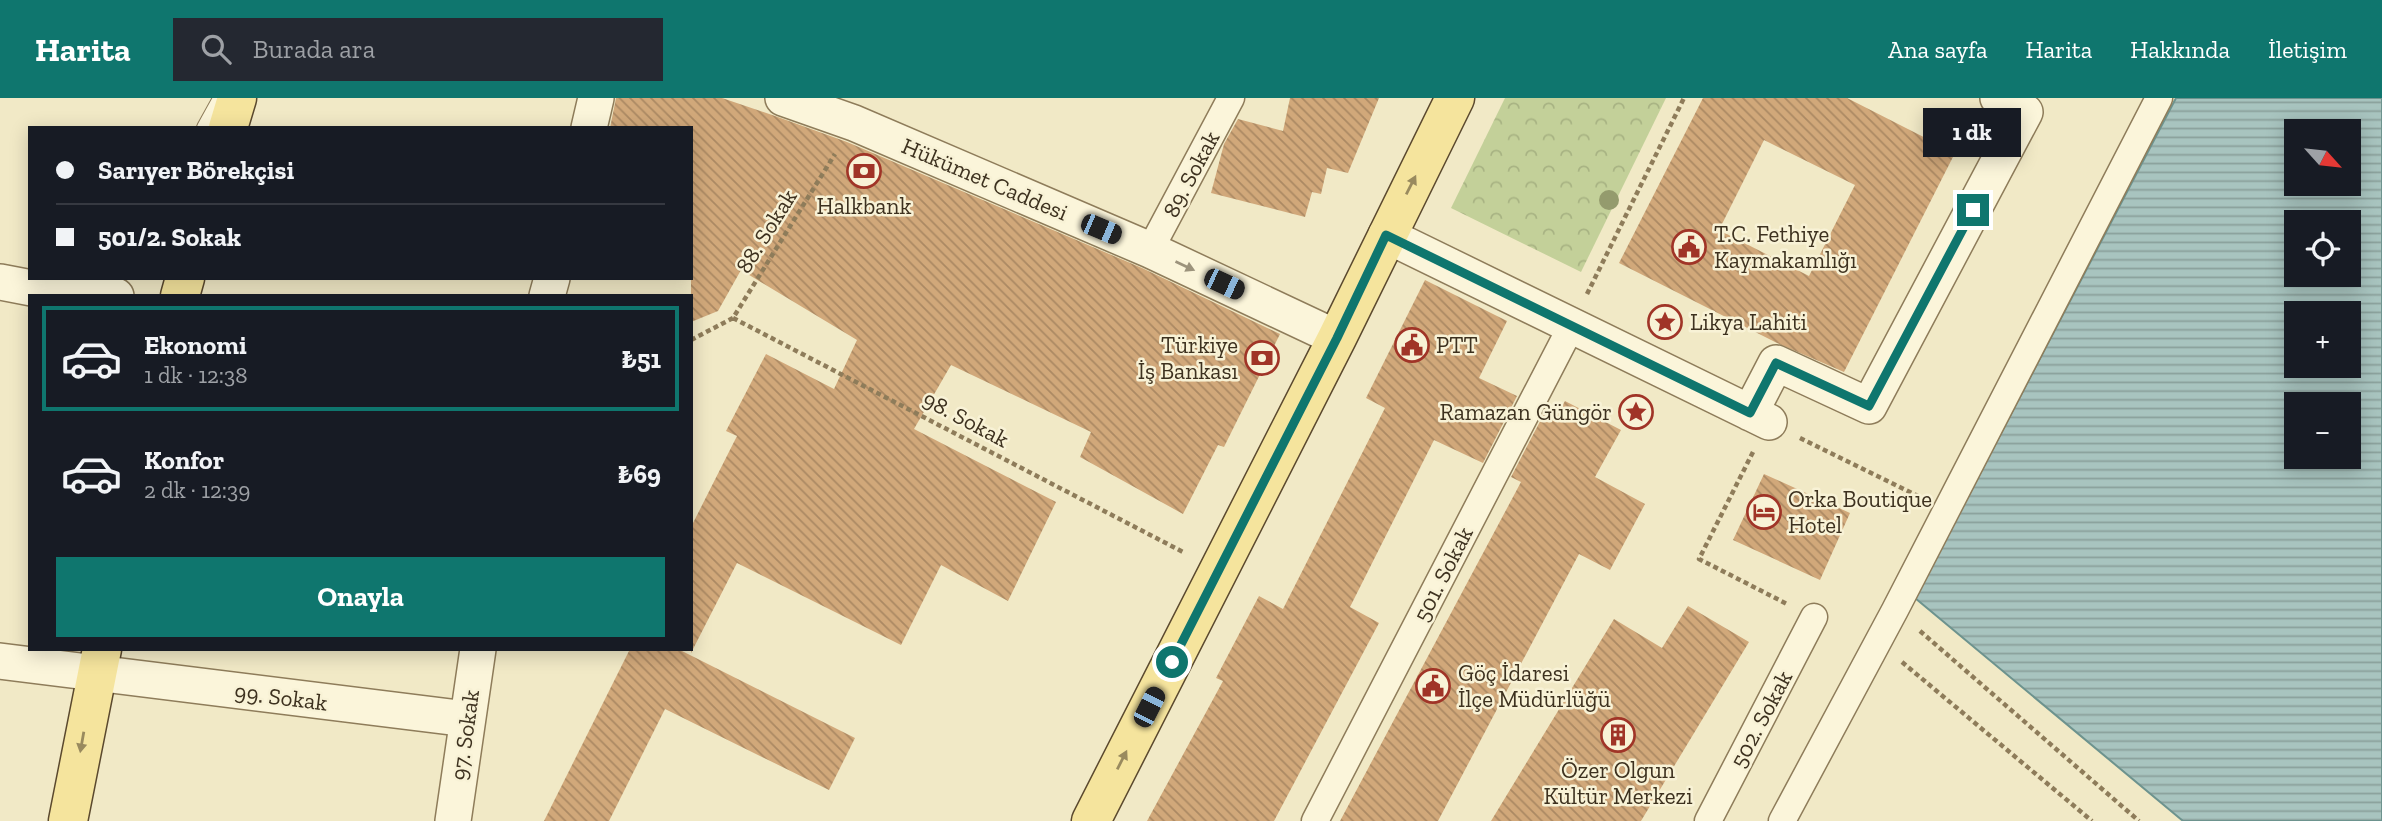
<!DOCTYPE html>
<html lang="tr">
<meta charset="utf-8">
<style>
body{margin:0;font-family:"Zilla Slab",serif;background:#242831;color:#f1f3f6;height:100vh;display:flex;flex-direction:column;font-size:26px;white-space:nowrap}
*{box-sizing:border-box;margin:0}
p{font-size:23px;color:#9ea1a6}
.icon{flex:none;width:38px;height:38px;fill:none;stroke:currentColor;stroke-width:2;stroke-linecap:round;stroke-linejoin:round}
.map{position:relative;flex:1;overflow:hidden}
.sheet{position:absolute;left:28px;top:196px;width:665px;height:357px;display:flex;flex-direction:column;background:#171b24;border-radius:0px;box-shadow:0 4px 18px #0003}
.sheet>*{flex:none}
.guide{position:absolute;left:28px;top:28px;width:665px;height:154px;border-radius:0px;box-shadow:0 4px 18px #0003;display:grid;align-content:center;height:154px;padding:0 28px;background:#171b24}
.needle{width:46px;rotate:117deg}
.controls{position:absolute;left:2284px;top:21px;display:grid;gap:14px}
.controls a{display:grid;place-items:center;width:77px;height:77px;border-radius:0px;background:#171b24;box-shadow:0 4px 18px #0003;font-size:35px}
.end{position:absolute;width:32px;height:32px;margin:-16px;border:9px solid #0f766e;background:#fff;box-shadow:0 0 0 4px #fff}
.from{border-radius:50%}
.bubble{position:absolute;height:49px;border-radius:0px;background:#171b24;box-shadow:0 4px 18px #0003;font-size:23px;font-weight:700;line-height:49px;text-align:center}
.car{position:absolute;width:21px;height:42px;margin:-21px -10px;border-radius:9px;box-shadow:0 0 5px 2px #0007;background:linear-gradient(#222 24%,#8ab4d8 0 40%,#222 0 76%,#8ab4d8 0 86%,#222 0)}
.guide b{display:flex;align-items:center;gap:24px;height:66px;font-size:26px}
.guide b+b{border-top:2px solid #363941}
.guide i{width:18px;height:18px;background:#f1f3f6}
ul{padding:12px 0 0;list-style:none}
li{display:flex;align-items:center;gap:21px;height:105px;margin:0 14px 10px;padding:0 14px;border:4px solid transparent;border-radius:0px}
li div{flex:1}
li b{display:block;font-size:26px}
li em{font-style:normal;font-weight:700}
li.active{border-color:#0f766e}
li>.icon{width:63px;height:63px;stroke-width:1.5}
.button{display:flex;gap:14px;margin-top:auto;padding:14px 28px}
.button a{flex:1;height:80px;border-radius:0px;background:#0f766e;color:#fff;font-size:28px;font-weight:700;line-height:80px;text-align:center}
header{display:flex;align-items:center;gap:42px;box-sizing:border-box;height:98px;padding:0 35px;background:#0f766e;color:#fff}
header strong{font-size:33px}
nav{display:flex;gap:38px;margin-inline-start:auto;font-size:24px}
.search{width:490px;height:63px;background:#242831;display:flex;align-items:center;gap:18px;box-sizing:border-box;padding:0 24px;border-radius:0px;color:#9ea1a6;font-size:26px}
.map>svg:first-child{display:block}
</style>
<header>
<strong>Harita</strong>
<div class="search"><svg class="icon" aria-label="search" viewBox="0 0 24 24"><circle cx="10" cy="10" r="6"/><path d="M15 15l6 6"/></svg>Burada ara</div>
<nav><a>Ana sayfa</a><a>Harita</a><a>Hakkında</a><a>İletişim</a></nav>
</header>
<div class="map">
<svg width="2382" height="723" viewBox="0 0 2382 723">
<defs>
<pattern id="park-crowns" width="20" height="18" patternUnits="userSpaceOnUse" patternTransform="scale(1.75)"><rect width="20" height="18" fill="#c3d099"/><path d="M2 6a3 3 0 1 1 6 0M12 15a3 3 0 1 1 6 0" fill="none" stroke="#a8b383"/></pattern>
<pattern id="water-rules" width="6" height="5" patternUnits="userSpaceOnUse" patternTransform="scale(1.75)"><rect width="6" height="5" fill="#a8c4bf"/><path d="M0 2.5h6" fill="none" stroke="#8aa09b"/></pattern>
<pattern id="building-back-hatch" width="6" height="6" patternUnits="userSpaceOnUse" patternTransform="scale(1.75)"><rect width="6" height="6" fill="#d1a87a"/><path d="M-1 5l2 2M0 0l6 6M5-1l2 2" fill="none" stroke="#ab8963"/></pattern>
</defs>
<rect width="100%" height="100%" fill="#f1e9c6"/>
<!-- park -->
<path fill="url(#park-crowns)" d="M 1505,0 L 1666,0 L 1581,174 L 1451,110 Z"/>
<!-- water -->
<path fill="url(#water-rules)" stroke="#6d938e" stroke-width="2" fill-rule="evenodd" d="M 2176,0 L 2382,0 L 2382,723 L 2183,723 L 1915,500 ZM 2296,33 L 2348,33 L 2348,86 L 2296,86 ZM 2296,124 L 2348,124 L 2348,177 L 2296,177 ZM 2296,215 L 2348,215 L 2348,268 L 2296,268 ZM 2296,306 L 2348,306 L 2348,359 L 2296,359 Z"/>
<!-- building -->
<path fill="url(#building-back-hatch)" fill-rule="evenodd" d="M 616,0 L 722,0 L 775,18 L 847,44 L 1142,170 L 1280,236 L 1224,349 L 1218,347 L 1183,416 L 1080,359 L 1091,334 L 951,267 L 914,331 L 1056,404 L 1008,503 L 941,467 L 901,547 L 737,465 L 691,555 L 691,429 L 737,338 L 726,333 L 766,256 L 834,291 L 857,242 L 741,172 L 718,213 L 691,224 L 691,30 L 610,30 Z
M 1290,0 L 1379,0 L 1348,75 L 1327,70 L 1321,96 L 1312,94 L 1305,119 L 1211,95 L 1224,46 L 1238,21 L 1283,33 Z
M 1703,0 L 1847,0 L 1955,55 L 1844,274 L 1777,245 L 1619,165 ZM 1764,42 L 1855,87 L 1809,178 L 1719,132 Z
M 1425,182 L 1507,223 L 1479,280 L 1517,298 L 1483,365 L 1434,342 L 1350,509 L 1379,525 L 1274,723 L 1147,723 L 1223,583 L 1216,580 L 1259,498 L 1283,511 L 1385,310 L 1366,300 Z
M 1565,303 L 1621,332 L 1595,379 L 1645,406 L 1610,472 L 1579,456 L 1438,723 L 1340,723 L 1521,384 L 1511,379 L 1546,312 L 1557,318 Z
M 1764,376 L 1850,415 L 1820,482 L 1733,442 Z
M 1688,508 L 1749,544 L 1641,723 L 1491,723 L 1614,521 L 1662,550 Z
M 630,551 L 678,551 L 855,640 L 829,692 L 665,611 L 609,723 L 544,723 Z"/>
<g fill="none" stroke-linecap="round" stroke-linejoin="round">
<!-- service casing -->
<g stroke="#8e7c5a" stroke-width="20">
<path id="service" d="M 206,30 L 221,3"/>
</g>
<!-- pedestrian casing -->
<g stroke="#8e7c5a" stroke-width="29">
<path id="pedestrian" d="M 1150,152 L 1231,0
M 1315,723 L 1571,229
M 1708,723 L 1814,519
M 1782,723 L 1895,512 L 2159,0"/>
</g>
<!-- minor casing -->
<g stroke="#8e7c5a" stroke-width="38">
<path id="minor" d="M 783,0 L 854,25 L 1150,152 L 1337,240
M 589,30 L 596,0
M 1386,137 L 1769,324
M 0,184 L 68,197 L 116,198
M 547,198 L 552,180
M 1750,315 L 1776,265 L 1869,308 L 2025,14 L 1998,0
M 0,563 L 467,621
M 453,723 L 478,551"/>
</g>
<!-- primary casing -->
<g stroke="#5b492e" stroke-width="41">
<path id="primary" d="M 228,30 L 237,0
M 180,198 L 185,180
M 68,723 L 102,551
M 1091,723 L 1337,240 L 1455,0"/>
</g>
<!-- path -->
<path stroke="#8e7c5a" stroke-width="4.5" stroke-dasharray="5 3.5" stroke-linecap="butt" d="M 1587,196 L 1684,0
M 733,220 L 1183,454
M 691,242 L 733,220 L 835,56
M 1800,340 L 1918,398
M 1753,354 L 1699,461 L 1787,506
M 1920,533 L 2139,723
M 1902,564 L 2092,723"/>
<!-- service -->
<use href="#service" stroke="#fbf5da" stroke-width="18"/>
<!-- pedestrian -->
<use href="#pedestrian" stroke="#fbf5da" stroke-width="26"/>
<!-- minor -->
<use href="#minor" stroke="#fbf5da" stroke-width="35"/>
<!-- primary -->
<use href="#primary" stroke="#f5e49d" stroke-width="38"/>
</g>
<!-- trees -->
<circle fill="#949b6d" cx="1609" cy="102" r="10"/>
<!-- one-way arrows -->
<defs><path id="oneway-solid" d="M-6-.8H1V-3.2L6.5 0L1 3.2V.8H-6Z" transform="scale(1.75)"/></defs>
<g fill="#998a5e">
<use href="#oneway-solid" transform="translate(1411 87) rotate(-63)"/>
<use href="#oneway-solid" transform="translate(82 644) rotate(100)"/>
<use href="#oneway-solid" transform="translate(1122 662) rotate(-63)"/>
</g>
<use fill="#9c937c" href="#oneway-solid" transform="translate(1185 168) rotate(25)"/>
<g fill="none" stroke-linecap="round" stroke-linejoin="round">
<!-- route -->
<path stroke="#0f766e" stroke-width="9" d="M 1172,564 L 1337,240 L 1386,137 L 1750,315 L 1776,265 L 1869,308 L 1973,112"/>
</g>
<!-- icons -->
<defs>
<g id="bank-ring" transform="scale(1.75)"><circle r="9.5" fill="#f8f2d6" stroke="#a03427" stroke-width="1.5"/><path d="M-6-4H6V4H-6ZM0-2.3a2.3 2.3 0 1 0 0 4.6a2.3 2.3 0 1 0 0-4.6Z" fill="#a03427"/></g>
<g id="civic-ring" transform="scale(1.75)"><circle r="9.5" fill="#f8f2d6" stroke="#a03427" stroke-width="1.5"/><path d="M-.6-6.5H3V-4.5H.6V-3L4-1V1h2V6H-6V1h2V-1L-.6-3ZM-1.2 2.5V6h2.4V2.5Z" fill="#a03427"/></g>
<g id="sight-ring" transform="scale(1.75)"><circle r="9.5" fill="#f8f2d6" stroke="#a03427" stroke-width="1.5"/><path d="M0-6L1.8-2.2L6-1.7L2.9 1.2L3.7 5.4L0 3.3L-3.7 5.4L-2.9 1.2L-6-1.7L-1.8-2.2Z" fill="#a03427"/></g>
<g id="hotel-ring" transform="scale(1.75)"><circle r="9.5" fill="#f8f2d6" stroke="#a03427" stroke-width="1.5"/><path d="M-6-4.5h1.5V1H6V5H4.5V3h-9V5H-6ZM-4 0a1.8 1.8 0 1 1 3.6 0ZM.5 0V-2.5h3Q6-2.5 6 0Z" fill="#a03427"/></g>
<g id="building-ring" transform="scale(1.75)"><circle r="9.5" fill="#f8f2d6" stroke="#a03427" stroke-width="1.5"/><path d="M-4-6H4V6H1V3H-1V6H-4ZM-2.5-4.3h1.7v1.8h-1.7ZM.8-4.3h1.7v1.8H.8ZM-2.5-1h1.7V.8h-1.7ZM.8-1h1.7V.8H.8Z" fill="#a03427"/></g>
</defs>
<g fill-rule="evenodd">
<use href="#bank-ring" x="864" y="73"/>
<use href="#civic-ring" x="1689" y="149"/>
<use href="#sight-ring" x="1665" y="224"/>
<use href="#civic-ring" x="1412" y="247"/>
<use href="#bank-ring" x="1262" y="260"/>
<use href="#sight-ring" x="1636" y="314"/>
<use href="#hotel-ring" x="1764" y="414"/>
<use href="#civic-ring" x="1433" y="588"/>
<use href="#building-ring" x="1618" y="637"/>
</g>
<g text-anchor="middle" stroke-width="5" stroke-linejoin="round" paint-order="stroke">
<!-- street labels -->
<g font-size="23" fill="#3d311f" stroke="#f8f2d6">
<text transform="translate(1191 76) rotate(-62)" y="8">89. Sokak</text>
<text transform="translate(985 81) rotate(23)" y="8">Hükümet Caddesi</text>
<text transform="translate(766 133) rotate(-58)" y="8">88. Sokak</text>
<text transform="translate(966 321) rotate(28)" y="8">98. Sokak</text>
<text transform="translate(1443 476) rotate(-63)" y="8">501. Sokak</text>
<text transform="translate(281 599) rotate(7)" y="8">99. Sokak</text>
<text transform="translate(1761 621) rotate(-62)" y="8">502. Sokak</text>
<text transform="translate(465 637) rotate(-82)" y="8">97. Sokak</text>
</g>
<!-- poi labels -->
<g font-size="23" fill="#3d311f" stroke="#f8f2d6" text-anchor="start">
<text x="864" y="116" text-anchor="middle">Halkbank</text>
<text x="1714" y="144">T.C. Fethiye<tspan x="1714" dy="26">Kaymakamlığı</tspan></text>
<text x="1690" y="232">Likya Lahiti</text>
<text x="1238" y="255" text-anchor="end">Türkiye<tspan x="1238" dy="26">İş Bankası</tspan></text>
<text x="1436" y="255">PTT</text>
<text x="1612" y="322" text-anchor="end">Ramazan Güngör</text>
<text x="1788" y="409">Orka Boutique<tspan x="1788" dy="26">Hotel</tspan></text>
<text x="1458" y="583">Göç İdaresi<tspan x="1458" dy="26">İlçe Müdürlüğü</tspan></text>
<text x="1618" y="680" text-anchor="middle">Özer Olgun<tspan x="1618" dy="26">Kültür Merkezi</tspan></text>
</g>
</g>
</svg>
<div class="controls">
<a><svg class="needle" viewBox="-14 -14 28 28"><path d="M0-13l5 13h-10z" fill="#e53935"/><path d="M0 13l5-13h-10z" fill="#9ea1a6"/></svg></a>
<a><svg class="icon" aria-label="locate" viewBox="0 0 24 24"><circle cx="12" cy="12" r="6"/><path d="M12 2v4M12 18v4M2 12h4M18 12h4"/></svg></a>
<a>+</a>
<a>−</a>
</div>
<i class="end from" style="left:1172px;top:564px"></i>
<i class="end" style="left:1973px;top:112px"></i>
<div class="bubble" style="left:1923px;top:10px;width:98px">1 dk</div>
<i class="car" style="left:1101px;top:131px;rotate:113deg"></i>
<i class="car" style="left:1224px;top:186px;rotate:115deg"></i>
<i class="car" style="left:1149px;top:609px;rotate:27deg"></i>
<div class="guide">
<b><i class="from"></i>Sarıyer Börekçisi</b>
<b><i></i>501/2. Sokak</b>
</div>
<section class="sheet">
<ul>
<li class="active"><svg class="icon" aria-label="car" viewBox="0 0 24 24"><path d="M5 17H2v-5l4-1 3-4h7l3 4 3 1v5h-3M9 17h6M6 11h13"/><circle cx="7" cy="17" r="2"/><circle cx="17" cy="17" r="2"/></svg><div><b>Ekonomi</b><p>1 dk · 12:38</p></div><em>₺51</em></li>
<li><svg class="icon" aria-label="car" viewBox="0 0 24 24"><path d="M5 17H2v-5l4-1 3-4h7l3 4 3 1v5h-3M9 17h6M6 11h13"/><circle cx="7" cy="17" r="2"/><circle cx="17" cy="17" r="2"/></svg><div><b>Konfor</b><p>2 dk · 12:39</p></div><em>₺69</em></li>
</ul>
<div class="button"><a>Onayla</a></div>
</section>
</div>
